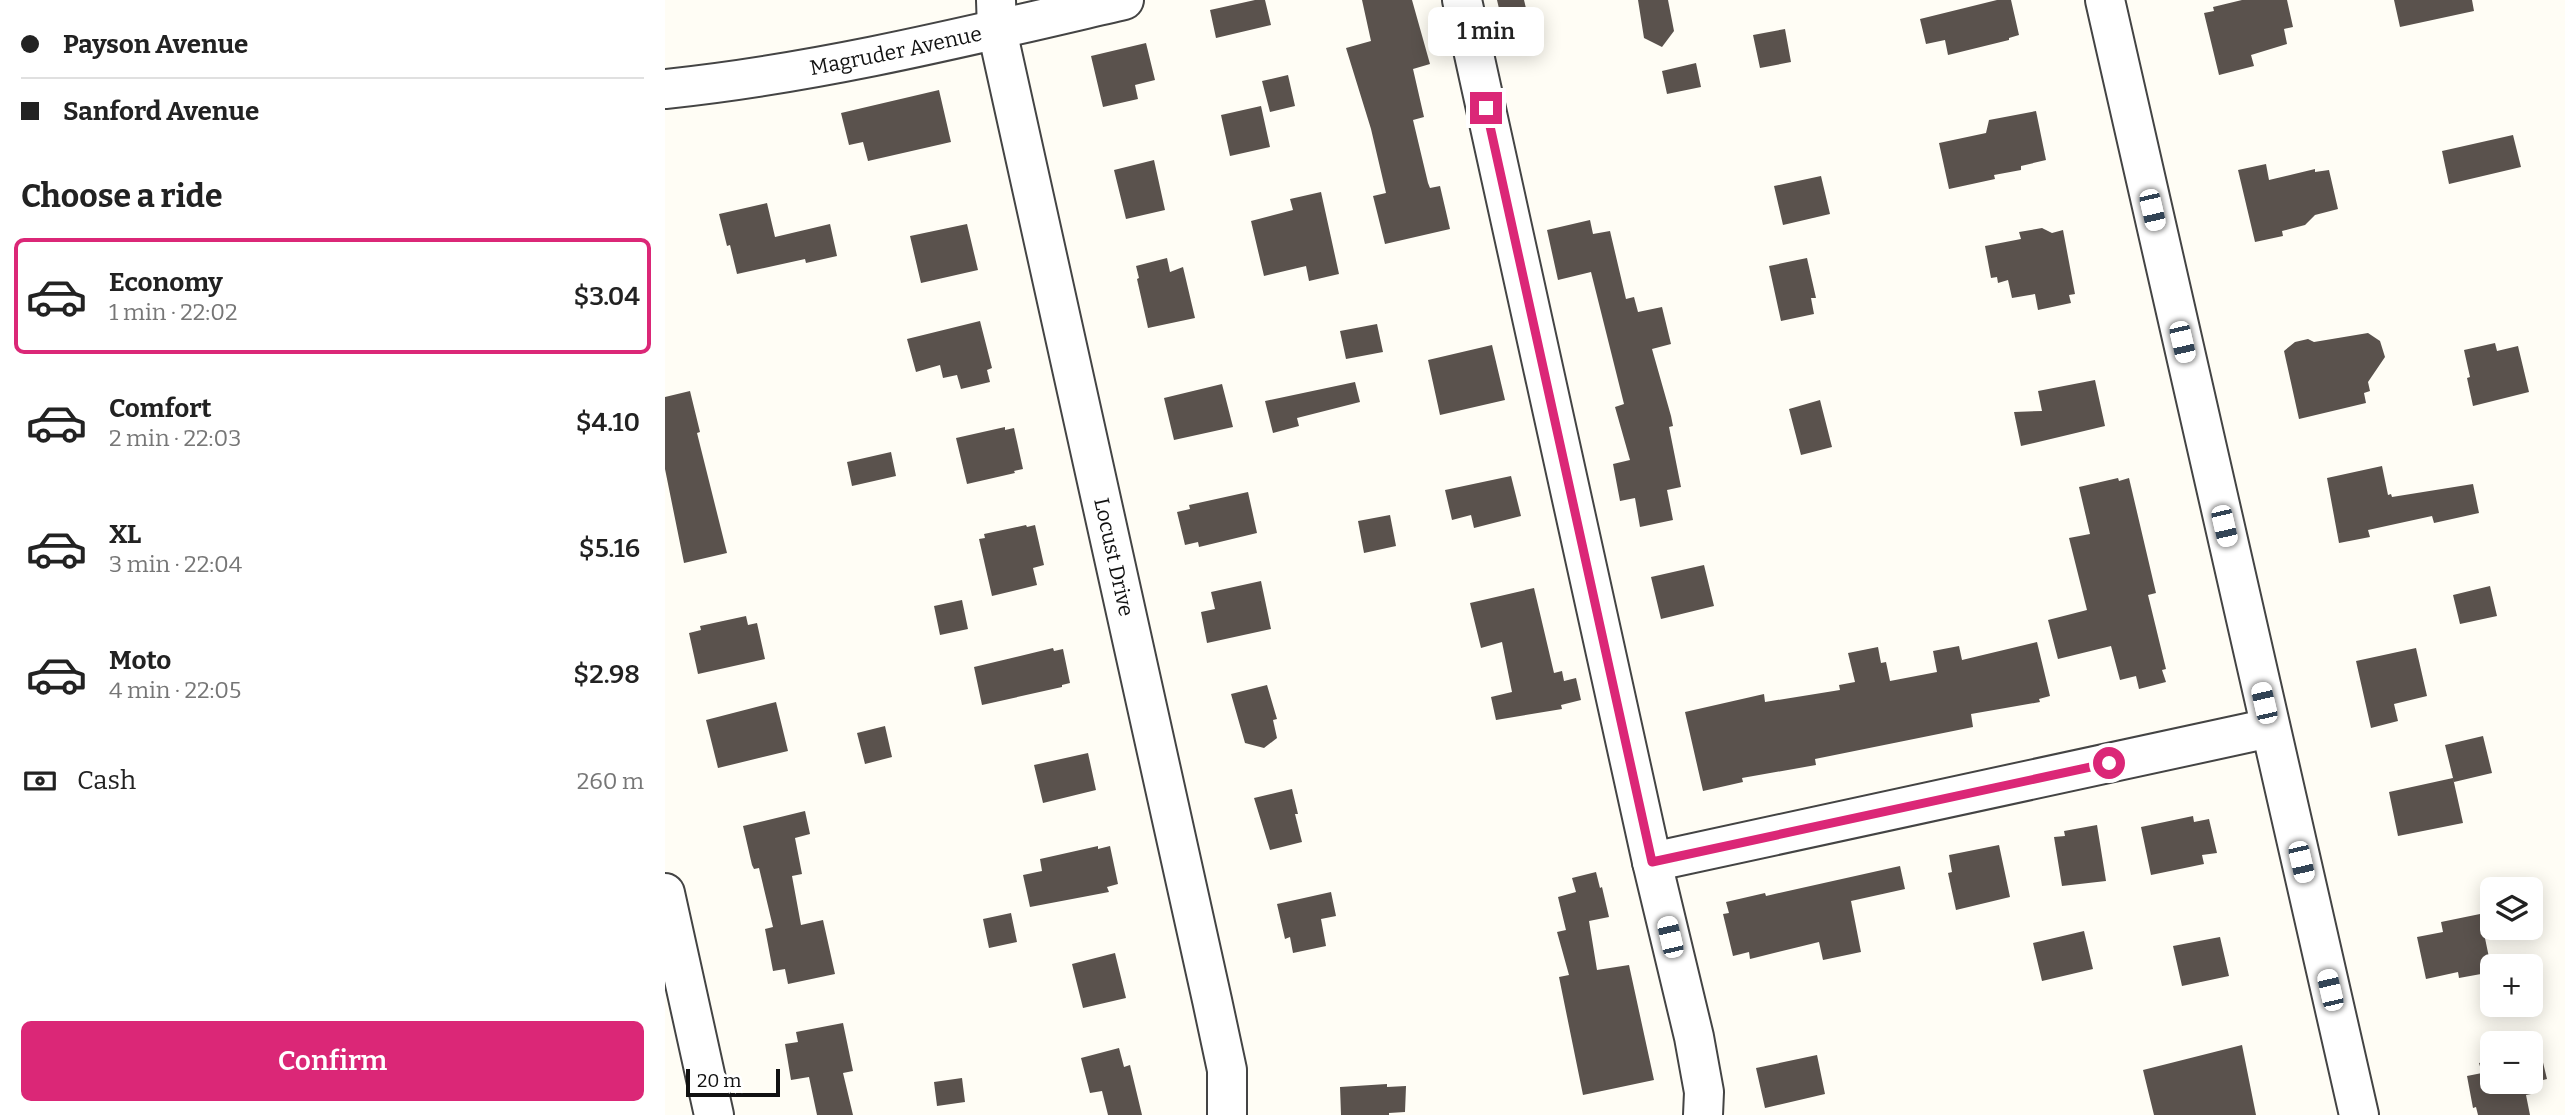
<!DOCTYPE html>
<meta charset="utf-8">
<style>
body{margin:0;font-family:Bitter,serif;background:#f6f6f6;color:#222;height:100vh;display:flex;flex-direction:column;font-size:26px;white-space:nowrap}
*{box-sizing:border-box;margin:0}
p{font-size:23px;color:#767676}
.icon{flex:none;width:38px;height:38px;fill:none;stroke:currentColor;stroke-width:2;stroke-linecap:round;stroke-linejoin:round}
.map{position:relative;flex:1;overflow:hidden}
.sheet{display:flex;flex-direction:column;background:#fff;width:665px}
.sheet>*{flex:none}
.top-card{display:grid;align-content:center;height:154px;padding:0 21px;background:#fff}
.tools{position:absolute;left:1815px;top:877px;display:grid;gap:14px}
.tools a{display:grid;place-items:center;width:63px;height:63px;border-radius:10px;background:#fff;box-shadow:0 4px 18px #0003;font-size:35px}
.scale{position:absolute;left:21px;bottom:18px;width:94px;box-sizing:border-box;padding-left:7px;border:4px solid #111;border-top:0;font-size:19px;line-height:24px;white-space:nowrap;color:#111;-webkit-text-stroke:5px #fff;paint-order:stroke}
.end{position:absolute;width:32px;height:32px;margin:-16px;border:9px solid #db2777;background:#fff;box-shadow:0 0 0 4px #fff}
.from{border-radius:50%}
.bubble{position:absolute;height:49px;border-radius:10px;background:#fff;box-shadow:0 4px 18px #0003;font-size:23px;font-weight:600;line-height:49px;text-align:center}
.car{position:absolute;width:21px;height:42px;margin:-21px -10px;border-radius:9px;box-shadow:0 0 5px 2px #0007;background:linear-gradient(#fff 24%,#345 0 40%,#fff 0 76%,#345 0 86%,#fff 0)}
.top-card b{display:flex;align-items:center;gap:24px;height:66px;font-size:26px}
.top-card b+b{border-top:2px solid #e0e0e0}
.top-card i{width:18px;height:18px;background:#222}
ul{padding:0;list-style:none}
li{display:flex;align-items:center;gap:21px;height:116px;margin:0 14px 10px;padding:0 7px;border:4px solid transparent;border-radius:10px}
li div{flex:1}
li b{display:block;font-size:26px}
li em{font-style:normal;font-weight:600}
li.on{border-color:#db2777}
li>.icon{width:63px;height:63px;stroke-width:1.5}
h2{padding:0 21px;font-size:32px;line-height:84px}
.pay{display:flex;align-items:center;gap:18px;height:77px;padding:0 21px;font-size:26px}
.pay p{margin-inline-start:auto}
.action{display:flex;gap:14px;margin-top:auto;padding:14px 21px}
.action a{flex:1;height:80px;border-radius:10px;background:#db2777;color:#fff;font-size:28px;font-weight:600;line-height:80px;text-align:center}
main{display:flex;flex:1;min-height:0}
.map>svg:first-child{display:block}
</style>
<main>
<section class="sheet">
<div class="top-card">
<b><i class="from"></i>Payson Avenue</b>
<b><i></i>Sanford Avenue</b>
</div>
<h2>Choose a ride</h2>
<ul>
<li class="on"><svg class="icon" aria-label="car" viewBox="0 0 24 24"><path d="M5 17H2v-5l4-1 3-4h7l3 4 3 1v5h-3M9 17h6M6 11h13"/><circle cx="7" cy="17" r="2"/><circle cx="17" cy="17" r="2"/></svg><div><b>Economy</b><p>1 min · 22:02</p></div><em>$3.04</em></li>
<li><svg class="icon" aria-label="car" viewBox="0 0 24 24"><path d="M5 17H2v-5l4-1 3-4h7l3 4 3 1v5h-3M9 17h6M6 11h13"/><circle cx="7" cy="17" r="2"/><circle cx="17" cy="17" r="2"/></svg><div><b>Comfort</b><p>2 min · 22:03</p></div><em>$4.10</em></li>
<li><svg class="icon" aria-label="car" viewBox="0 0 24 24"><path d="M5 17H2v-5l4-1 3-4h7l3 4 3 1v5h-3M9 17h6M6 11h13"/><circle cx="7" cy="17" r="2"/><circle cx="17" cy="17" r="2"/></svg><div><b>XL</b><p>3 min · 22:04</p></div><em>$5.16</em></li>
<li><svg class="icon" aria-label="car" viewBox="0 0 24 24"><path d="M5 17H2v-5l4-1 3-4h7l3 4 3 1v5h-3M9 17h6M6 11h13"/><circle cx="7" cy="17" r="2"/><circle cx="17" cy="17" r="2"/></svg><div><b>Moto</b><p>4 min · 22:05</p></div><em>$2.98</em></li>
</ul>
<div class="pay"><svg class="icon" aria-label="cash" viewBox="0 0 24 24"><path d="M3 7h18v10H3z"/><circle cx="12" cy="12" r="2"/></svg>Cash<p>260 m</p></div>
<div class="action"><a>Confirm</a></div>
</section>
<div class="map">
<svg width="1900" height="1115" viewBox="0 0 1900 1115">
<rect width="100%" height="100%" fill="#fffdf5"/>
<!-- building -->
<path fill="#5a524d" d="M 590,0 L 600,0 L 606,25 L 551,38 L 545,10 Z
M 697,0 L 747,0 L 765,64 L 748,69 L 759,117 L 748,120 L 763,183 L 765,188 L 775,186 L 785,229 L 720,244 L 708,196 L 721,193 L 706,129 L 681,48 L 706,41 Z
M 832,0 L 859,0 L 866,29 L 840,34 Z
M 973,0 L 1003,0 L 1009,31 L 997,47 L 979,38 Z
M 1332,0 L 1346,0 L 1354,35 L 1344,38 L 1344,40 L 1283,55 L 1280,40 L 1261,44 L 1255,19 Z
M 1577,0 L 1622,0 L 1628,27 L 1619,29 L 1622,44 L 1586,55 L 1589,66 L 1554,75 L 1539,13 L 1549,11 L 1548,7 Z
M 1729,0 L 1807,0 L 1809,11 L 1735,27 Z
M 1120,29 L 1126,62 L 1095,68 L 1088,35 Z
M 481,43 L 490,80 L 470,85 L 473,99 L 438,107 L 426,56 Z
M 1031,63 L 1036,87 L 1002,94 L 997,71 Z
M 623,75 L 630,106 L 605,112 L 597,81 Z
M 274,90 L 286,142 L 203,161 L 198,142 L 184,145 L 176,113 Z
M 596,106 L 605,147 L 565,156 L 556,115 Z
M 1371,111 L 1381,160 L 1356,166 L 1356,170 L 1329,175 L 1330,179 L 1284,189 L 1274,143 L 1321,133 L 1324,120 Z
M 1848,135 L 1856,167 L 1784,184 L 1777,151 Z
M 489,160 L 500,210 L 461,219 L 449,170 Z
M 1601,164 L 1604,180 L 1650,169 L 1650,172 L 1664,170 L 1673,209 L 1650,215 L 1640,225 L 1617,231 L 1618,236 L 1590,242 L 1573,170 Z
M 1156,176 L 1165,214 L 1118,225 L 1109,186 Z
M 656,192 L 674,274 L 644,281 L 641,266 L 599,276 L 586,221 L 628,210 L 625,199 Z
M 102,203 L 110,237 L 165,224 L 172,256 L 141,263 L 140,259 L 72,274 L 65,245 L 62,246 L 54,214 Z
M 925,220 L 928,234 L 945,231 L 961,299 L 969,297 L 973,312 L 997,307 L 1006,344 L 987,349 L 1006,416 L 1008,426 L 1004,427 L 1016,487 L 1002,490 L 1008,520 L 975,527 L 970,498 L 955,501 L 948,464 L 965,460 L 950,407 L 959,404 L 926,272 L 893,280 L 882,230 Z
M 302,224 L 313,270 L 256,283 L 245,236 Z
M 1377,228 L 1387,233 L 1398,230 L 1410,294 L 1404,295 L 1406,303 L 1373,310 L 1370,294 L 1347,298 L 1343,280 L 1333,283 L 1332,277 L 1326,278 L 1320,246 L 1356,239 L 1354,232 Z
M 502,258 L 505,272 L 518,267 L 530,318 L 483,328 L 472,279 L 474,278 L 471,266 Z
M 1142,258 L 1151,298 L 1146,298 L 1149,314 L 1116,321 L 1104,266 Z
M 315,321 L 327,368 L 322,370 L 325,382 L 296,389 L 292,375 L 278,378 L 275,365 L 251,372 L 242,339 Z
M 712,324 L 718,352 L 681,359 L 675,331 Z
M 1703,333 L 1715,341 L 1720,357 L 1703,382 L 1705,391 L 1699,393 L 1701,403 L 1634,419 L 1619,351 L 1630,342 L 1643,339 L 1649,342 Z
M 1830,343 L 1832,351 L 1853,346 L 1864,392 L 1808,406 L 1802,378 L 1805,377 L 1799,350 Z
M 827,345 L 840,400 L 775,415 L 763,360 Z
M 1430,380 L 1440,426 L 1356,446 L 1349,412 L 1377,411 L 1373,391 Z
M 690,382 L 695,402 L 632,418 L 634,426 L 608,433 L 600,401 Z
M 557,384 L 568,427 L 509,440 L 499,398 Z
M 25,391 L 35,432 L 32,433 L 62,553 L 19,563 L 0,469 L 0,397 Z
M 1155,400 L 1167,447 L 1136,455 L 1124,409 Z
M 340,427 L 340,430 L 349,428 L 358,469 L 349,471 L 350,473 L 302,484 L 291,438 Z
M 226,452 L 231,476 L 187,486 L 182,462 Z
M 1717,466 L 1723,495 L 1726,494 L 1727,497 L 1808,484 L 1814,513 L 1769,523 L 1767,516 L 1703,530 L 1705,537 L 1674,543 L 1662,478 Z
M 846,476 L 856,516 L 809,528 L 806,515 L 787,520 L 780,490 Z
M 1453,478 L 1454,481 L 1464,478 L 1491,593 L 1483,595 L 1501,669 L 1497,670 L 1501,682 L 1474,689 L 1471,676 L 1455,680 L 1446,646 L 1393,659 L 1383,620 L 1422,610 L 1404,538 L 1425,534 L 1414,487 Z
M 583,492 L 592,533 L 534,547 L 533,542 L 520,545 L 512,512 L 525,509 L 524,505 Z
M 725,515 L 731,546 L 699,553 L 693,521 Z
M 361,525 L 362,527 L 370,525 L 379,565 L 368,568 L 372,585 L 327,596 L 314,539 L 320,538 L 319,534 Z
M 1039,565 L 1049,606 L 996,619 L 986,577 Z
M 596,581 L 606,629 L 542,643 L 536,612 L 550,609 L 546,592 Z
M 1825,586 L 1832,616 L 1795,624 L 1788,595 Z
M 869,588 L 889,673 L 897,671 L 899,681 L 911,678 L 916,700 L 896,705 L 897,709 L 831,720 L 826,697 L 847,692 L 837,642 L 816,648 L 805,603 Z
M 297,600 L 303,629 L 275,635 L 269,606 Z
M 81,616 L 83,625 L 92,623 L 100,659 L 33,674 L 24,633 L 36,630 L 35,626 Z
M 1372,642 L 1385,696 L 1374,699 L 1375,702 L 1306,714 L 1308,727 L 1150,759 L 1151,765 L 1077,778 L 1078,782 L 1038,791 L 1020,712 L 1099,694 L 1100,702 L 1175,690 L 1174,685 L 1190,682 L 1183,653 L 1213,647 L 1216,663 L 1221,662 L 1225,681 L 1272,672 L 1268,651 L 1294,646 L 1297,660 Z
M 388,648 L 389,651 L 398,649 L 405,683 L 397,685 L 397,687 L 317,705 L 309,667 Z
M 1751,648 L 1762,696 L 1729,704 L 1733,721 L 1706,728 L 1691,661 Z
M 602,685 L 612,719 L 608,720 L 612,738 L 599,748 L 580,743 L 566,694 Z
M 111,702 L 123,751 L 53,768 L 41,720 Z
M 220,726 L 227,757 L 200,764 L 192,733 Z
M 1818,736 L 1827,773 L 1789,782 L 1780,745 Z
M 423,753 L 431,790 L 378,803 L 369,765 Z
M 1788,778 L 1798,823 L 1733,836 L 1724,792 Z
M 627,789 L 633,814 L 630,814 L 637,842 L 605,850 L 589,798 Z
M 140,811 L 145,834 L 130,838 L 137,874 L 127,876 L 136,925 L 158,920 L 170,974 L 123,984 L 120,969 L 108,971 L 100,929 L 108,927 L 94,868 L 89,869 L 87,865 L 78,826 Z
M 1528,816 L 1529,822 L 1544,819 L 1552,853 L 1537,855 L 1539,864 L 1486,875 L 1476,827 Z
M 1432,825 L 1441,881 L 1397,886 L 1389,837 L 1400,836 L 1399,831 Z
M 1334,845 L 1345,897 L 1291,910 L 1283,873 L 1287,872 L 1284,855 Z
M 433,846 L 433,849 L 445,846 L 453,884 L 442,887 L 444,892 L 365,907 L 358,875 L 377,871 L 375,859 Z
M 1235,866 L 1240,889 L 1186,901 L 1196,952 L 1158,960 L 1154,942 L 1085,959 L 1084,952 L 1068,956 L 1058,914 L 1064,913 L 1061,902 L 1100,893 L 1101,896 Z
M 931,872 L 935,888 L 937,887 L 944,917 L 924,921 L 932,970 L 964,965 L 989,1080 L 918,1095 L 894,977 L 904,975 L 892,932 L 901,930 L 893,897 L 911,892 L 907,878 Z
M 666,892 L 671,916 L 656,919 L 661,946 L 628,953 L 625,937 L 620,939 L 612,904 Z
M 346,913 L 352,942 L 324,948 L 318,919 Z
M 1815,914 L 1827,972 L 1794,978 L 1793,972 L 1761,979 L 1752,937 L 1778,932 L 1776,922 Z
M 1419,931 L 1428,969 L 1377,981 L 1368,943 Z
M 1555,937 L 1564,976 L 1517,986 L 1508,946 Z
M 450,953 L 461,998 L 418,1008 L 407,964 Z
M 178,1023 L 188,1071 L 178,1073 L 188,1115 L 152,1115 L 144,1077 L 126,1080 L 120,1044 L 133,1042 L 131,1032 Z
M 1577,1045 L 1591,1115 L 1489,1115 L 1478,1070 Z
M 454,1048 L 459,1067 L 465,1065 L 477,1115 L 443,1115 L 437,1091 L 425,1093 L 416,1058 Z
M 1875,1050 L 1882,1079 L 1863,1084 L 1866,1094 L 1861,1095 L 1865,1115 L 1813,1115 L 1811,1107 L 1808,1108 L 1802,1076 L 1817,1073 L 1814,1063 L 1827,1060 L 1827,1082 L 1866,1082 L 1866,1052 Z
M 1152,1055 L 1160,1094 L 1100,1108 L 1091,1068 Z
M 297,1078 L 300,1102 L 272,1106 L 269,1082 Z
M 722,1084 L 722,1087 L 741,1086 L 740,1112 L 724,1113 L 724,1115 L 676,1115 L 675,1087 Z"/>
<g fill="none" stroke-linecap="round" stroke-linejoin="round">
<!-- minor casing -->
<g stroke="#444" stroke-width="42">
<g id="minor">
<path id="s1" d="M 331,0 L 332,30 L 547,1000 L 562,1070 L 562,1115"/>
<path d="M 797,0 L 987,862 L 1029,1037 L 1039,1092 L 1038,1115"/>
<path d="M 1440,0 L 1694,1115"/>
<path id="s2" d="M 0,89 C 155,73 308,35 459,0"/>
<path d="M 987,862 L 1605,728"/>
<path d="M 0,893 L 49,1115"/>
</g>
</g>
<!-- minor -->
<use href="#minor" stroke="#fff" stroke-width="38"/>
</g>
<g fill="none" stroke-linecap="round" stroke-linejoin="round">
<!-- route -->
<path stroke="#db2777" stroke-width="9" d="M 821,108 L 987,862 L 1444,763"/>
</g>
<g text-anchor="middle" stroke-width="7" stroke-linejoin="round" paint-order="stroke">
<!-- street labels -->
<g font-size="21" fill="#111" stroke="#fff">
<text dy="7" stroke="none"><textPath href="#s2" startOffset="234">Magruder Avenue</textPath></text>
<text dy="7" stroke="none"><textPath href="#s1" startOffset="570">Locust Drive</textPath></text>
</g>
</g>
</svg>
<div class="tools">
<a><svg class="icon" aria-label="layers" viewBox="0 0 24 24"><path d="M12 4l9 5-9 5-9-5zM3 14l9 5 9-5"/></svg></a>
<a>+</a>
<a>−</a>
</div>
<div class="scale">20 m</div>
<i class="end from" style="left:1444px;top:763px"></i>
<i class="end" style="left:821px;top:108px"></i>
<div class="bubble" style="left:763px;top:7px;width:116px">1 min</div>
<i class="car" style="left:1487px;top:210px;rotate:167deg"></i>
<i class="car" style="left:1517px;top:342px;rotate:167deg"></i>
<i class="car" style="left:1559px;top:526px;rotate:167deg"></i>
<i class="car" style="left:1599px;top:703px;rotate:347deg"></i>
<i class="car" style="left:1636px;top:862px;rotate:167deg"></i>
<i class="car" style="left:1005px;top:937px;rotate:347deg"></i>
<i class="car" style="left:1665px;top:990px;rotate:347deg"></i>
</div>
</main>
